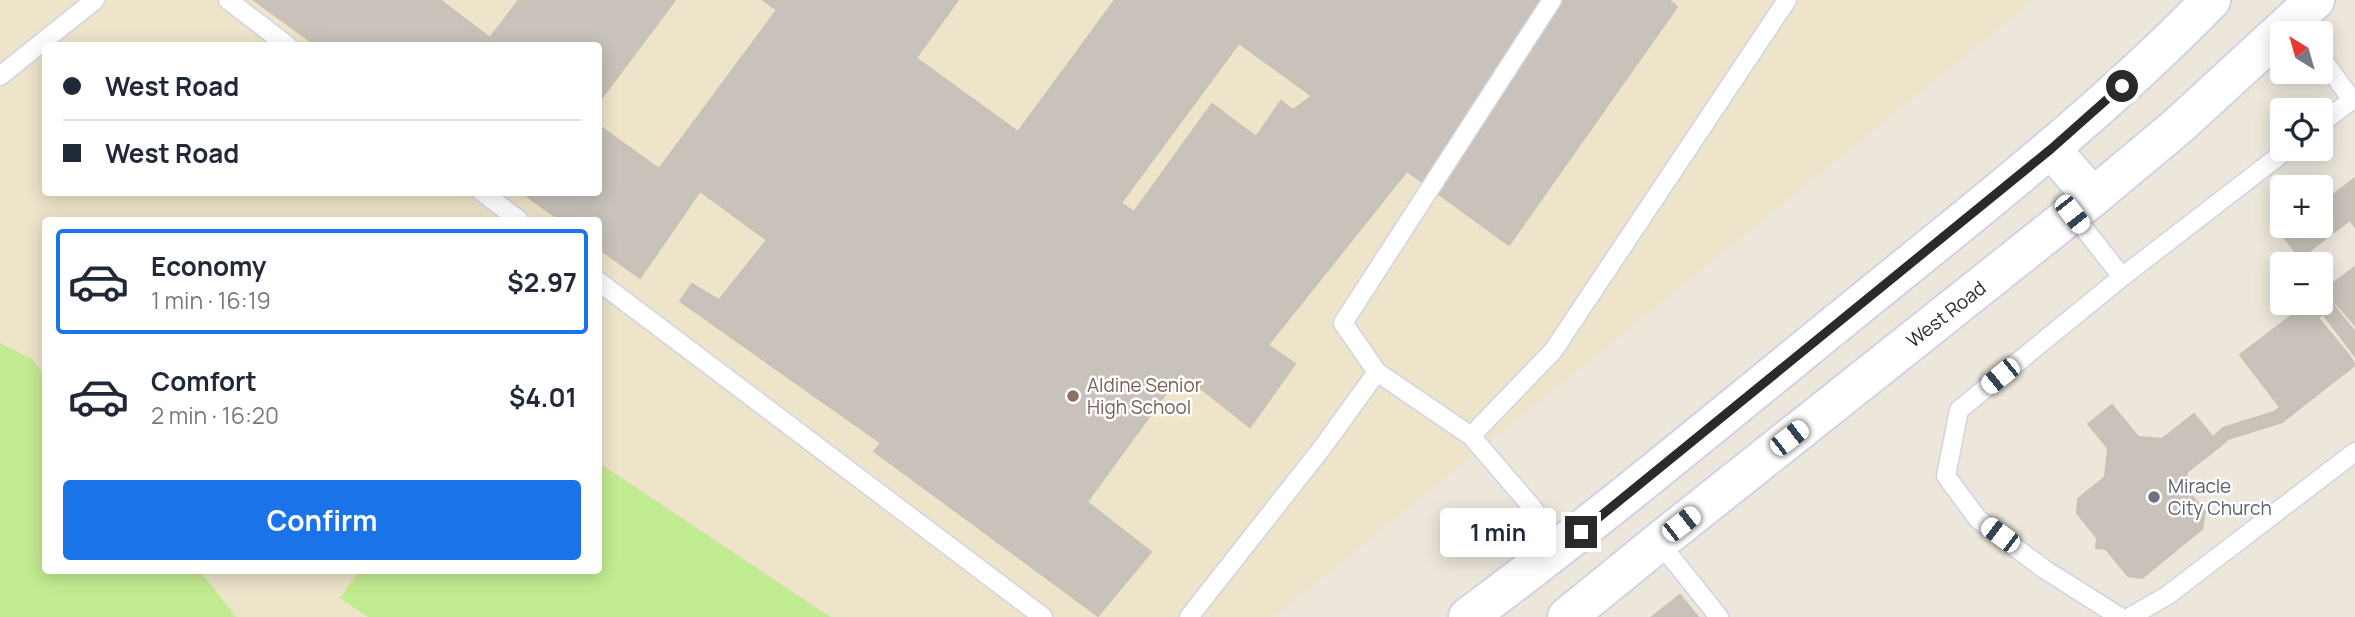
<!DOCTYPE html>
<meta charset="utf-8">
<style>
body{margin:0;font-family:Manrope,sans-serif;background:#f2f2f3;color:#1f2937;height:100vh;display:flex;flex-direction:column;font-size:26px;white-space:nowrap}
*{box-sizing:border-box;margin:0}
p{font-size:23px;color:#747a83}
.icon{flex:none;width:38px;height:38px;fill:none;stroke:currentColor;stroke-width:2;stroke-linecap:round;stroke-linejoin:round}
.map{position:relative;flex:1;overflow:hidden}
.sheet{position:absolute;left:42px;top:217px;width:560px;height:357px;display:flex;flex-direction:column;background:#fff;border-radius:7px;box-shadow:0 4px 18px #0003}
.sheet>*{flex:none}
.hud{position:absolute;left:42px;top:42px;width:560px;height:154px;border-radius:7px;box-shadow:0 4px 18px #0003;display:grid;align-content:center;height:154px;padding:0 21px;background:#fff}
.needle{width:46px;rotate:323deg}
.controls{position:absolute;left:2270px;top:21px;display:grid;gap:14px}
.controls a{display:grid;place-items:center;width:63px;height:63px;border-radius:7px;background:#fff;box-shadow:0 4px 18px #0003;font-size:35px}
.end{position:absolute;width:32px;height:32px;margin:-16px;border:9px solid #2a2a2a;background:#fff;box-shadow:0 0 0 4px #fff}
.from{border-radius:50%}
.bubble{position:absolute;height:49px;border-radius:7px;background:#fff;box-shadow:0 4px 18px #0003;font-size:23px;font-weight:700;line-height:49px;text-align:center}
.car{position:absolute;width:21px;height:42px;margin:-21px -10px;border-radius:9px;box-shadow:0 0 5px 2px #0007;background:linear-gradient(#fff 24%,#345 0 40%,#fff 0 76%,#345 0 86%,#fff 0)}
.hud b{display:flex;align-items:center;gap:24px;height:66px;font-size:26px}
.hud b+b{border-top:2px solid #e0e1e3}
.hud i{width:18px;height:18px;background:#1f2937}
ul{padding:12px 0 0;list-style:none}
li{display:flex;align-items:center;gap:21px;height:105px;margin:0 14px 10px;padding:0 7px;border:4px solid transparent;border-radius:7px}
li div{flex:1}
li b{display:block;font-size:26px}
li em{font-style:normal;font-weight:700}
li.on{border-color:#1a73e8}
li>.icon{width:63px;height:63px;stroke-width:1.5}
.primary-button{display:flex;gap:14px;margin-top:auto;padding:14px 21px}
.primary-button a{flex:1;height:80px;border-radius:7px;background:#1a73e8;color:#fff;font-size:28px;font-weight:700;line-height:80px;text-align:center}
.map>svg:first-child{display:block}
</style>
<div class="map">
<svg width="2355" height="617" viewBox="0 0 2355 617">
<rect width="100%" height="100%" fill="#ece6db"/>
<!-- education -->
<path fill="#eee4ca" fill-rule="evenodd" d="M 0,0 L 2034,0 L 1274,617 L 0,617 ZM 46,46 L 598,46 L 598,192 L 46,192 ZM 46,220 L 598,220 L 598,570 L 46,570 Z"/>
<!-- pitch -->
<path fill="#c2ec91" d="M 0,343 L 32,359 L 45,376 L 46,570 L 200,571 L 236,617 L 0,617 Z
M 599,463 L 830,617 L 368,617 L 340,598 L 359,571 L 598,570 Z"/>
<!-- building -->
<path fill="#c8c2bb" stroke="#c8c2b5" stroke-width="2" fill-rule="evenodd" d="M 254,0 L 277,0 L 341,46 L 317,46 Z
M 277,0 L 440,0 L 490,38 L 519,0 L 675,0 L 598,103 L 598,46 L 341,46 Z
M 763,0 L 958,0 L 916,58 L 1018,132 L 1115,0 L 1669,0 L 1677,7 L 1509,245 L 1407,171 L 1268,345 L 1295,364 L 1250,427 L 1181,373 L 1087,502 L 1151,552 L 1098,616 L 874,451 L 881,443 L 680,301 L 692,284 L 719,300 L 767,240 L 700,191 L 640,278 L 598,248 L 598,220 L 560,220 L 521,192 L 598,192 L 598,125 L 659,169 L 777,10 ZM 1239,43 L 1312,96 L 1293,110 L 1281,101 L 1256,137 L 1212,104 L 1134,212 L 1121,203 Z
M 2355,178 L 2355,227 L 2350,220 L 2300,258 L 2272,221 L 2282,213 L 2282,226 L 2320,226 L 2320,187 L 2316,187 L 2323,182 L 2333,195 Z
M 2355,267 L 2355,325 L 2336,303 L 2318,318 L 2348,354 L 2280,407 L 2240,355 L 2308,303 L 2320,303 L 2320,293 Z
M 2334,306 L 2355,332 L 2355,356 L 2323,314 Z
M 2348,354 L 2355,365 L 2282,422 L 2228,439 L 2220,446 L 2213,437 L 2223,428 L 2274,412 Z
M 2112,405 L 2138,437 L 2162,439 L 2194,414 L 2220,446 L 2187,472 L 2185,488 L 2205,511 L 2202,529 L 2142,578 L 2128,576 L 2106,549 L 2096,548 L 2097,538 L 2077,513 L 2078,499 L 2105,477 L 2108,448 L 2088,424 Z
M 1680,595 L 1698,617 L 1652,617 Z"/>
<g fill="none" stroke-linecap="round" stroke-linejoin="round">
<!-- service casing -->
<g stroke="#d0d3e3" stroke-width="21">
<path id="service" d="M 228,0 L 288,46
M 1552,0 L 1343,323 L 1377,372 L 1471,436 L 1532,507 L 1559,550
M 2320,56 L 2352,100 L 2320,124
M 0,76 L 95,0
M 482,192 L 519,220
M 2072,213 L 2122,277
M 598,281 L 1043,617
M 1471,436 L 1553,351 L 1787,0
M 1659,542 L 1719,617
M 1189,617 L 1322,448 L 1377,372
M 2120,617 L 2044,569 L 1978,519 L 1946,476 L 1959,410 L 2122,277 L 2288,149
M 2130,617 L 2168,595 L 2355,452"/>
</g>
<!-- secondary casing -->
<g stroke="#d0d3e3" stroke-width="42">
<path id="secondary" d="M 2051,149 L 2093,197
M 1468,617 C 1600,519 1725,414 1852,311 C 1975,211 2100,114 2211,0
M 1567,617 L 1659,542 L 2093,197 L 2178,126 L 2315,0"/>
</g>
<!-- service -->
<use href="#service" stroke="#fff" stroke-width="18"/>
<!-- secondary -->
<use href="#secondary" stroke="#fff" stroke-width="38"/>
</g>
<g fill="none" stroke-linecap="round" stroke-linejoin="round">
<!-- route -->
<path stroke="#2a2a2a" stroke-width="9" d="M 1581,532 L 2051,149 L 2122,86"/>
</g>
<!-- markers -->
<circle fill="#8d6e63" stroke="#fff" stroke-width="2.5" cx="1073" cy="396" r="7"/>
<circle fill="#6b7280" stroke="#fff" stroke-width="2.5" cx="2154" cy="497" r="7"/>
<g text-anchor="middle" stroke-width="5" stroke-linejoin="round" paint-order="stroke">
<!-- street labels -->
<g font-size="19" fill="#2a2a2a" stroke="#fff">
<text transform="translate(1946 314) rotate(-38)" y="7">West Road</text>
</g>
<!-- education labels -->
<g font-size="19" fill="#785e54" stroke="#fff" text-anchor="start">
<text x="1087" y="392">Aldine Senior<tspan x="1087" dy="22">High School</tspan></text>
</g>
<!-- worship labels -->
<g font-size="19" fill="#5b616d" stroke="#fff" text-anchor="start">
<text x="2168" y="493">Miracle<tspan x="2168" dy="22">City Church</tspan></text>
</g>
</g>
</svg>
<div class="controls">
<a><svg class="needle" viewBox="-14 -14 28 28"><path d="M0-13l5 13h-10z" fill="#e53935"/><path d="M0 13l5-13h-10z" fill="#747a83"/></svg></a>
<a><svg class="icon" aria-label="locate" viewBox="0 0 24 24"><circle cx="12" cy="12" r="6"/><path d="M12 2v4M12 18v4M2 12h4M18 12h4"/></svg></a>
<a>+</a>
<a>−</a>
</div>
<i class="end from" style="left:2122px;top:86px"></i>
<i class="end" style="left:1581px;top:532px"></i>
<div class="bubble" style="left:1440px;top:508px;width:116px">1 min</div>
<i class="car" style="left:2072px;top:214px;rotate:142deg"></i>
<i class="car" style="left:2000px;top:376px;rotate:231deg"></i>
<i class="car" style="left:1789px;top:438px;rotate:52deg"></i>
<i class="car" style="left:1681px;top:524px;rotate:52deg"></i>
<i class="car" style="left:2000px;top:535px;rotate:307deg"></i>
<div class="hud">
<b><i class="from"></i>West Road</b>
<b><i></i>West Road</b>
</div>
<section class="sheet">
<ul>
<li class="on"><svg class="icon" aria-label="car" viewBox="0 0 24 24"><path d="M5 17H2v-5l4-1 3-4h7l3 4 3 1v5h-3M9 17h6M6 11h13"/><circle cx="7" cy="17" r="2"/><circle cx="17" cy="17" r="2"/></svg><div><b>Economy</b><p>1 min · 16:19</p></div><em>$2.97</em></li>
<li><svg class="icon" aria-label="car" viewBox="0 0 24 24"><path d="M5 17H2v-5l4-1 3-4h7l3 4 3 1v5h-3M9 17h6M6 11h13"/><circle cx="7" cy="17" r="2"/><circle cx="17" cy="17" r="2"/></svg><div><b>Comfort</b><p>2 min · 16:20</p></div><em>$4.01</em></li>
</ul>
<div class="primary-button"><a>Confirm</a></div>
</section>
</div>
